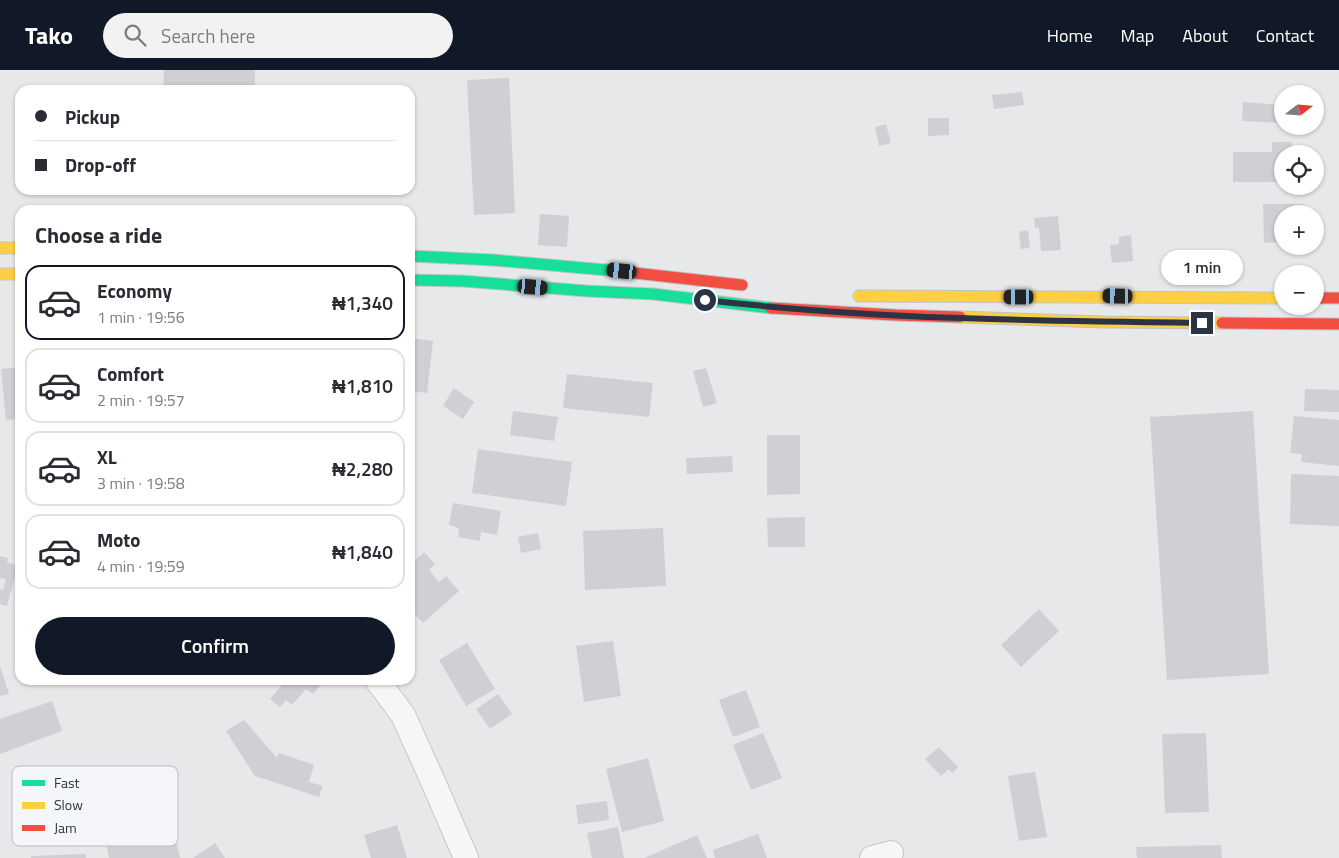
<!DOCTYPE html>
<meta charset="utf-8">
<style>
body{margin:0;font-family:"Titillium Web",sans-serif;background:#f2f2f3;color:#2b2b33;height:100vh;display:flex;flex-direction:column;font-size:19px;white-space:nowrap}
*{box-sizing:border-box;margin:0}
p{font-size:16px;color:#7c7c81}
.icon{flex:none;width:28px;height:28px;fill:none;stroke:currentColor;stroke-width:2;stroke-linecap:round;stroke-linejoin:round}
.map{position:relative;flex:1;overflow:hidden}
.details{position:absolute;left:15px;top:135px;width:400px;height:480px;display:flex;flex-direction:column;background:#fff;border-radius:15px;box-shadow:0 1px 4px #0004}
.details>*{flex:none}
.banner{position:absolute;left:15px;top:15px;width:400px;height:110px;border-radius:15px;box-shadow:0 1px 4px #0004;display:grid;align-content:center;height:110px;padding:0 20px;background:#fff}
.needle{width:32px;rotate:73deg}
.fabs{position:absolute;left:1274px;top:15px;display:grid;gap:10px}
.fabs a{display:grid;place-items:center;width:50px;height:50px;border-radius:50%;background:#fff;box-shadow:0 1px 4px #0004;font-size:25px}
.end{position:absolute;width:22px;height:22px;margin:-11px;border:6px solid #2b3445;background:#fff;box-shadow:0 0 0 2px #fff}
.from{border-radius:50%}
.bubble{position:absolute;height:35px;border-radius:18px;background:#fff;box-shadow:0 1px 4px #0004;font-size:16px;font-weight:600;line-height:35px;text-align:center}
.car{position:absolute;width:15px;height:30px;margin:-15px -8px;border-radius:6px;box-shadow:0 0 4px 1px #0007;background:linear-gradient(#222 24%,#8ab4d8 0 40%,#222 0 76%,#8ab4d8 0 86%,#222 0)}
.banner b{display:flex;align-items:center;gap:18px;height:48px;font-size:19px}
.banner b+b{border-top:1px solid #e1e1e2}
.banner i{width:12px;height:12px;background:#2b2b33}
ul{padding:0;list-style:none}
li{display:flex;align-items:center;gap:15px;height:75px;margin:0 10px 8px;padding:0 10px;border:2px solid #e1e1e2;border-radius:15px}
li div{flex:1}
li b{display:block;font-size:19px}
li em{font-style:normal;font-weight:600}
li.on{border-color:#111827}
li>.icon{width:45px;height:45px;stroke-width:1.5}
h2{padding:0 20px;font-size:22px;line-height:60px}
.cta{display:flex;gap:10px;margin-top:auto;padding:10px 20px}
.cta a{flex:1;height:58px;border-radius:30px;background:#111827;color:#fff;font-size:20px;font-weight:600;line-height:58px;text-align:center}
header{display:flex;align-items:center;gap:30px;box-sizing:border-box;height:70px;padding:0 25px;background:#111827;color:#fff}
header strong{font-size:24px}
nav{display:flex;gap:28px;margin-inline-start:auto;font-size:18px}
.search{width:350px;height:45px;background:#f2f2f3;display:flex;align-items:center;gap:12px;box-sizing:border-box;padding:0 18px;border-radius:28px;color:#7c7c81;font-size:19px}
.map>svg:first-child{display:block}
</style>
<header>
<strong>Tako</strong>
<div class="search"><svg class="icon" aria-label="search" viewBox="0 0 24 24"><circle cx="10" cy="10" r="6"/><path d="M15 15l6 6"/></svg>Search here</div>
<nav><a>Home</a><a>Map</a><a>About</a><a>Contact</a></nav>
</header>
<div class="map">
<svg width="1339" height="788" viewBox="0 0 1339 788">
<rect width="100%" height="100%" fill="#e6e8ea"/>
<!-- building -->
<path fill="#ced0d3" d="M 164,0 L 255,0 L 255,20 L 163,20 Z
M 509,8 L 515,143 L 474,145 L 467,10 Z
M 1022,22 L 1024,35 L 994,39 L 992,25 Z
M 1243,32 L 1282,35 L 1282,53 L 1242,51 Z
M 928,48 L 949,48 L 949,65 L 928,66 Z
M 886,54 L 891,73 L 879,76 L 875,57 Z
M 1272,72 L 1292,72 L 1292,84 L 1282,84 L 1282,112 L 1233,112 L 1233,82 L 1272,82 Z
M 1263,134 L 1303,134 L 1303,144 L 1282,144 L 1282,172 L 1264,173 Z
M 540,144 L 569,146 L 567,177 L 538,175 Z
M 1058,146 L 1061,180 L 1041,181 L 1039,158 L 1035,158 L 1034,148 Z
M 1028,160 L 1030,178 L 1021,179 L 1019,162 Z
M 1131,165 L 1133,191 L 1112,193 L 1110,175 L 1119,174 L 1119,167 Z
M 410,268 L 433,271 L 427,323 L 410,321 Z
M 20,297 L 20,349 L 6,350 L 1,299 Z
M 706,298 L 717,333 L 703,337 L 693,301 Z
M 567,304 L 653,313 L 649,347 L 563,338 Z
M 454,318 L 474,332 L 463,349 L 443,336 Z
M 1305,319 L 1339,320 L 1339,342 L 1304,341 Z
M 513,341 L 558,347 L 554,371 L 510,365 Z
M 1253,341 L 1269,604 L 1167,610 L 1150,347 Z
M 1294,346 L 1339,350 L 1339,396 L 1301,392 L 1302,384 L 1290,383 Z
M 767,365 L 800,365 L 800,424 L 767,425 Z
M 478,379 L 572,392 L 566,436 L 472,423 Z
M 732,386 L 733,402 L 687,404 L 686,388 Z
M 1291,404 L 1339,406 L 1339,456 L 1290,454 Z
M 453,433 L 501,441 L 497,465 L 481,462 L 480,471 L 458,467 L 459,458 L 449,455 Z
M 805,447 L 805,477 L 768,477 L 767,448 Z
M 663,458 L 666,516 L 585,520 L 583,461 Z
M 538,463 L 541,479 L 521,483 L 518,467 Z
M 424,482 L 435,494 L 429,500 L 439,512 L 446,506 L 459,521 L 423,553 L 410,539 L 410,495 Z
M 0,486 L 8,488 L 7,492 L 18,496 L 7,536 L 0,534 L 0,519 L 3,520 L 6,509 L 0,508 Z
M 1039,539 L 1059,561 L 1021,597 L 1001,575 Z
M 613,571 L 621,626 L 584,632 L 576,576 Z
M 467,573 L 495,619 L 466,636 L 439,590 Z
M 0,596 L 9,624 L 0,626 Z
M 276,610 L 325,610 L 313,624 L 306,619 L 292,635 L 286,630 L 280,637 L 270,629 L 282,615 Z
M 746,620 L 760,657 L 733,667 L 719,630 Z
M 498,624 L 512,644 L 490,659 L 476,639 Z
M 52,631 L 62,661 L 0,684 L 0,649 Z
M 244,650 L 277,688 L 279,683 L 314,695 L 309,712 L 323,716 L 319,727 L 255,706 L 226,661 Z
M 763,663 L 782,708 L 751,720 L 733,675 Z
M 1206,663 L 1209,742 L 1165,743 L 1162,664 Z
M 939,677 L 958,697 L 952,703 L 949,699 L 941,706 L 925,689 Z
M 648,688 L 664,751 L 622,762 L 606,699 Z
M 1035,702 L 1047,767 L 1019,771 L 1008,706 Z
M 607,731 L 609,750 L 578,754 L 576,735 Z
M 170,742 L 180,788 L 109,788 L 105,769 L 155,759 L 152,745 Z
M 397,755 L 407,788 L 371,788 L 364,765 Z
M 618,757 L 624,788 L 592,788 L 587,763 Z
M 758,764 L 767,788 L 715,788 L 713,780 Z
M 697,765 L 707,788 L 644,788 Z
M 215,773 L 225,788 L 193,788 Z
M 1221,775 L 1222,788 L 1137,788 L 1136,777 Z
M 86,784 L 86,788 L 31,788 L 31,786 Z"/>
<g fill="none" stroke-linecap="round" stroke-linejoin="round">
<!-- street casing -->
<g stroke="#c4c6c8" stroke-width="26">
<path id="street" d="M 377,610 L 403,645 L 435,716 L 466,788
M 872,788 L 891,783"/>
</g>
<!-- fast casing -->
<g stroke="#c2c5c8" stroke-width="13">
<path id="fast" d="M 410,186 L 493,190 L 617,201
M 410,210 L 462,211 L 587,221 L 653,224 L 771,238"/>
</g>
<!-- slow casing -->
<g stroke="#c2c5c8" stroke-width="13">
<path id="slow" d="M 0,178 L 20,178
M 0,204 L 20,204
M 859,226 L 1282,228
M 960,247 L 1104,252 L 1222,253"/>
</g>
<!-- jam casing -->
<g stroke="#c2c5c8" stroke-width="13">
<path id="jam" d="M 617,201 L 742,215
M 1315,228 L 1339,228
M 771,238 L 895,245 L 960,247
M 1222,253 L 1339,254"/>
</g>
<!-- street -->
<use href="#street" stroke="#f5f6f7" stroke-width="24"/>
<!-- fast -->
<use href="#fast" stroke="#16e098" stroke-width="11"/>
<!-- slow -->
<use href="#slow" stroke="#ffcf43" stroke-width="11"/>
<!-- jam -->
<use href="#jam" stroke="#f24e42" stroke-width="11"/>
</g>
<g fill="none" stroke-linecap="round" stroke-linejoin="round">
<!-- route -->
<path stroke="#2b3445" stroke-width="6" d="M 705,230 C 869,249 1036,251 1202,253"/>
</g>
<!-- legend -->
<rect x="12" y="696" width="166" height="80" rx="8" fill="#f4f6f9" stroke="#b8bcc3" stroke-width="1"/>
<rect x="22" y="710" width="23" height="6" fill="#16e098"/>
<rect x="22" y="732" width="23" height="7" fill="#ffcf43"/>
<rect x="22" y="755" width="23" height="6" fill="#f24e42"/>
<g font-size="14" fill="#2b3445">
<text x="54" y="718">Fast</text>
<text x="54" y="740">Slow</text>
<text x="54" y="763">Jam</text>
</g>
</svg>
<div class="fabs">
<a><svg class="needle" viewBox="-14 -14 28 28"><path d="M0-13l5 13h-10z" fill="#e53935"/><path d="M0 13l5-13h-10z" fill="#7c7c81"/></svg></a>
<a><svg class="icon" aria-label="locate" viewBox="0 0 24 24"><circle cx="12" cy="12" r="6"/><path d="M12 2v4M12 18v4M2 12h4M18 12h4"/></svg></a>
<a>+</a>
<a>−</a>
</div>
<i class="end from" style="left:705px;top:230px"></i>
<i class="end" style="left:1202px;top:253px"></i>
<div class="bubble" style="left:1161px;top:180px;width:82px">1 min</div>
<i class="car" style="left:622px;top:201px;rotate:276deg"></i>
<i class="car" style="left:533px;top:217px;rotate:95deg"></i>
<i class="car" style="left:1118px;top:226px;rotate:271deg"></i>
<i class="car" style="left:1019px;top:227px;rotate:270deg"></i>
<div class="banner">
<b><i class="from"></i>Pickup</b>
<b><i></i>Drop-off</b>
</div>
<section class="details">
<h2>Choose a ride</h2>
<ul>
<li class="on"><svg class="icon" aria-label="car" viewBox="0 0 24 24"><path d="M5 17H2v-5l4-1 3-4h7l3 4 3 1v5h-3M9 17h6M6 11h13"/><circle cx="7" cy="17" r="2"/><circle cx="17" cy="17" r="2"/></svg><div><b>Economy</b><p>1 min · 19:56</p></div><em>₦1,340</em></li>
<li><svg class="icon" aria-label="car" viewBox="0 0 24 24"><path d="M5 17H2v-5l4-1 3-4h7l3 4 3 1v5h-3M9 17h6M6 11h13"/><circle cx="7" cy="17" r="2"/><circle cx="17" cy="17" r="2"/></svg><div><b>Comfort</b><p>2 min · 19:57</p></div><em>₦1,810</em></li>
<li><svg class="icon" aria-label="car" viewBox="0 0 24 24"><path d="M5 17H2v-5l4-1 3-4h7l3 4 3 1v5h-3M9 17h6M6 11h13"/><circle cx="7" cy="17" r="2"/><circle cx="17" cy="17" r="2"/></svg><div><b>XL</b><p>3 min · 19:58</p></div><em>₦2,280</em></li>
<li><svg class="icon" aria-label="car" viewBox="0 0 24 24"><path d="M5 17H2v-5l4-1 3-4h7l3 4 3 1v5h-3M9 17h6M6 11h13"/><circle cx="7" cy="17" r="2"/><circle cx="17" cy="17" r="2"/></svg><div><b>Moto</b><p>4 min · 19:59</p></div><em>₦1,840</em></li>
</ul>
<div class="cta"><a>Confirm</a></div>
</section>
</div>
